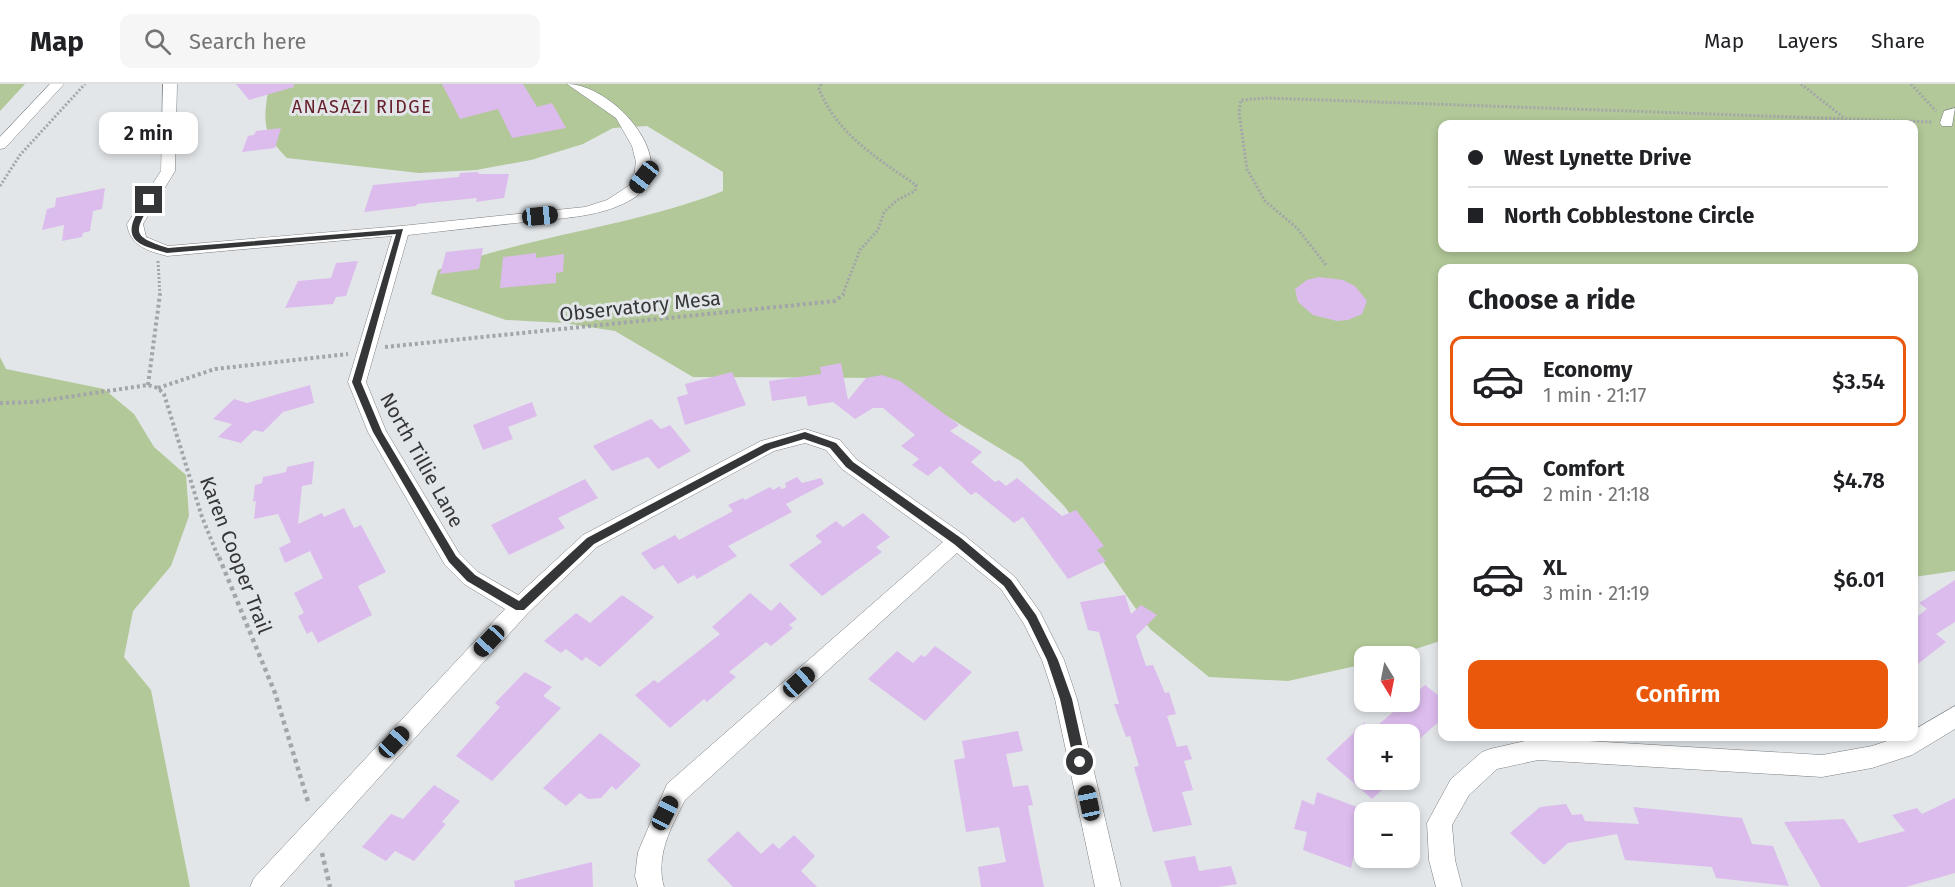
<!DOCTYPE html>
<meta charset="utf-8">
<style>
body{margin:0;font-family:"Fira Sans",sans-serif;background:#f6f6f6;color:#202124;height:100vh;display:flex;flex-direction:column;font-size:22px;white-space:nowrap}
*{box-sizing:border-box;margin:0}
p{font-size:20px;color:#757577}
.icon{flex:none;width:33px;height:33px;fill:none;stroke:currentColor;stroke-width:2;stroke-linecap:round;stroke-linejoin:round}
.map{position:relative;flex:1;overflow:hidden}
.details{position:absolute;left:1438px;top:180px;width:480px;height:477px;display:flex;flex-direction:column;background:#fff;border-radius:12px;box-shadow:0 3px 9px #0003}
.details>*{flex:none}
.banner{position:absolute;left:1438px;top:36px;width:480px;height:132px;border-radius:12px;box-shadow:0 3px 9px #0003;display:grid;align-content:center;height:132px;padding:0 30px;background:#fff}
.needle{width:39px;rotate:170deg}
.fabs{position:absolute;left:1354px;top:562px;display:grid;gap:12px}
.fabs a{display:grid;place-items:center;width:66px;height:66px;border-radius:12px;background:#fff;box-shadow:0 3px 9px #0003;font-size:30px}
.end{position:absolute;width:27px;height:27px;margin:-14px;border:8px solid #353637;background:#fff;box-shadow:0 0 0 3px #fff}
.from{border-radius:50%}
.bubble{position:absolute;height:42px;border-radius:12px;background:#fff;box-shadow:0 3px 9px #0003;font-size:20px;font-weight:600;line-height:42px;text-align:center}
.car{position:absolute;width:18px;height:36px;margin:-18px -9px;border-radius:8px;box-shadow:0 0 4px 2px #0007;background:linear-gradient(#222 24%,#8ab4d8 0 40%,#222 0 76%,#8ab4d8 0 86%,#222 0)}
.banner b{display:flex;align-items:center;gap:21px;height:57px;font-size:22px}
.banner b+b{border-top:2px solid #e0e0e0}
.banner i{width:15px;height:15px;background:#202124}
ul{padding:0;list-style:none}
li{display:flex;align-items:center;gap:18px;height:90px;margin:0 12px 9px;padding:0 18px;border:3px solid transparent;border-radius:12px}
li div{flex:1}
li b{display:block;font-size:22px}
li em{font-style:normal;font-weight:600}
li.selected{border-color:#ea580c}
li>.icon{width:54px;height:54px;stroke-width:1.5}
h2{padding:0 30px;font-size:27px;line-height:72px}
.primary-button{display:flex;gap:12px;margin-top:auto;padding:12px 30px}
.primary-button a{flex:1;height:69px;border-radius:12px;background:#ea580c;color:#fff;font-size:24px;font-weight:600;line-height:69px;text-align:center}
header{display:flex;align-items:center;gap:36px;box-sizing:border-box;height:84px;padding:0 30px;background:#fff;border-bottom:2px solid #e0e0e0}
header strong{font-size:28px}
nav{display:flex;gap:33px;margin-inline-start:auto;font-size:21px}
.search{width:420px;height:54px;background:#f6f6f6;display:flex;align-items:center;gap:15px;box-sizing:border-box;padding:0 21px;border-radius:12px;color:#757577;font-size:22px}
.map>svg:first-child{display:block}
</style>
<header>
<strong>Map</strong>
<div class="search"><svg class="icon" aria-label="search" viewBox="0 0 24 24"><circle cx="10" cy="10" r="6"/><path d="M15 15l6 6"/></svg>Search here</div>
<nav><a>Map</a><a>Layers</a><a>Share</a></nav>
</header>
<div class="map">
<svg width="1955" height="803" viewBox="0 0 1955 803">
<rect width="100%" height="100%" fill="#e2e6e9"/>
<!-- green -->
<path fill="#b2c898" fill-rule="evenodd" d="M 0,0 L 25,0 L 0,27 Z
M 269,0 L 1955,0 L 1955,487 L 1914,493 L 1914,184 L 1443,184 L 1443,556 L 1391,573 L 1365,573 L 1365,580 L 1288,597 L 1209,593 L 1150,545 L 1065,423 L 1022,378 L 884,294 L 693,293 L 615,247 L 564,239 L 506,236 L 431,210 L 438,186 C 531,151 631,143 723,107 L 723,88 L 647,42 L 613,44 L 583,60 L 531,76 L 476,86 L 419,89 L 287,74 C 260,46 264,37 269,0 ZM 1443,40 L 1914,40 L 1914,164 L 1443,164 Z
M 0,273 L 6,285 L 104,305 L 134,330 L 154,363 L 186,391 L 189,432 L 171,482 L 133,527 L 124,573 L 151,606 L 190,803 L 0,803 Z"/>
<!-- building -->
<path fill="#dcbced" d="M 236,0 L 294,0 L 294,3 L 249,16 Z
M 442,0 L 523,0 L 537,23 L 552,19 L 566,44 L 512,54 L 498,25 L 460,35 Z
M 281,44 L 275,64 L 242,68 L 248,52 L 254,51 L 256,47 Z
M 479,88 L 478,90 L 509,90 L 504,114 L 476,118 L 477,114 L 417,120 L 416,122 L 364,128 L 373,101 L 459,93 L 460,89 Z
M 105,104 L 102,125 L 93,127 L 90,147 L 83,149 L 82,153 L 62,157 L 64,141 L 42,146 L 47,125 L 55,123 L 56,114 Z
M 483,164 L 479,185 L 440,190 L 446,168 Z
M 536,169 L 536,174 L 564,170 L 563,188 L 556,189 L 556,199 L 500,204 L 503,173 Z
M 358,177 L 346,212 L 336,213 L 333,220 L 285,224 L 298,197 L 331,194 L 336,179 Z
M 1319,193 L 1343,196 L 1355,202 L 1367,217 L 1362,230 L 1348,236 L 1337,237 L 1313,231 L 1298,218 L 1295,205 L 1307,196 Z
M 841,279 L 848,316 L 866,294 L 882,291 L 900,297 L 959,341 L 950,347 L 982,368 L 971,378 L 995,398 L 999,396 L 1006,402 L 1017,394 L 1062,432 L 1076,426 L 1104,462 L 1097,466 L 1106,477 L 1068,495 L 1023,433 L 1014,439 L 976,408 L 971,411 L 940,382 L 928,392 L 912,381 L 919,375 L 901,362 L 915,351 L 883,324 L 873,324 L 855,335 L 833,318 L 808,322 L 806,312 L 772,317 L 769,297 L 821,290 L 820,283 Z
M 732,288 L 746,321 L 685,341 L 677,313 L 688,310 L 685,300 Z
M 310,301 L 314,319 L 283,328 L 263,348 L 254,346 L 241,359 L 218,353 L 232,340 L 213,335 L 234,315 L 247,319 Z
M 532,318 L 537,332 L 508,343 L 513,355 L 483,366 L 473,341 Z
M 651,335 L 661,345 L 670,341 L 691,367 L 658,385 L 648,373 L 612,387 L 593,362 Z
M 314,377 L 312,400 L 302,402 L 298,440 L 322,429 L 324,433 L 344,424 L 354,444 L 361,441 L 386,488 L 358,502 L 372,531 L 318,559 L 312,547 L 307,550 L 298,532 L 304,529 L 294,509 L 323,494 L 310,467 L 285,479 L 279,464 L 291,458 L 278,430 L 254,435 L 256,417 L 253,418 L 255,401 L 262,399 L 263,393 L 286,388 L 287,383 Z
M 797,393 L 802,399 L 821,394 L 824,400 L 786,420 L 792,428 L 728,462 L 737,472 L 697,495 L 694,491 L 678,500 L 663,481 L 654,486 L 641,469 L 675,451 L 679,456 L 733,427 L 728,421 L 743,414 L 745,416 L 770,403 L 773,406 L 780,402 L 781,405 L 786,404 L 785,399 Z
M 585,395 L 598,414 L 558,434 L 565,444 L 509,471 L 491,441 Z
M 863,429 L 890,453 L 876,463 L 882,468 L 822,512 L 789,481 L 822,458 L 815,452 L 836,437 L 843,443 Z
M 1955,496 L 1955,538 L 1936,550 L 1946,558 L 1914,583 L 1914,535 L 1927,525 L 1919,519 Z
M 750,509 L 771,527 L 780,518 L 797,535 L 789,541 L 793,544 L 771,562 L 766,558 L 729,588 L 736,593 L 707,618 L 704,615 L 670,644 L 635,611 L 654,596 L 658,599 L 720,550 L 712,543 Z
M 622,511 L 654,533 L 600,583 L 586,573 L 582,577 L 566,565 L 561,569 L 544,557 L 576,529 L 590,539 Z
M 1125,511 L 1131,530 L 1141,521 L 1157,531 L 1136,552 L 1146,582 L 1153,581 L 1165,609 L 1169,608 L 1176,630 L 1167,632 L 1177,663 L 1187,661 L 1192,675 L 1184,677 L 1193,706 L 1182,708 L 1192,741 L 1153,748 L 1134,683 L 1139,682 L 1130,652 L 1126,653 L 1114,620 L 1119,620 L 1099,548 L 1088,546 L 1080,518 Z
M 935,562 L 972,588 L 925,637 L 868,595 L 897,567 L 913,579 L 921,571 L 925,573 Z
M 525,588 L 552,603 L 543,612 L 561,624 L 492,697 L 456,672 L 500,623 L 495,619 Z
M 1425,601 L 1443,615 L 1443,634 L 1415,659 L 1410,651 L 1366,651 L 1405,618 L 1410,618 L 1410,614 Z
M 1365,638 L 1365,696 L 1393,696 L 1372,715 L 1326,675 Z
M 1018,647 L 1023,667 L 1006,670 L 1013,703 L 1028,701 L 1033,721 L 1028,722 L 1044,803 L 981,803 L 978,783 L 1006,778 L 999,743 L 966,748 L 954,676 L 965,674 L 962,657 Z
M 600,649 L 641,681 L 616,706 L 612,702 L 601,714 L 588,715 L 580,709 L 566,722 L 543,704 Z
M 434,701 L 460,717 L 442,738 L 446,740 L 414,777 L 395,767 L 386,777 L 362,763 L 391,730 L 403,735 Z
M 1317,708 L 1365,726 L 1365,750 L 1359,747 L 1351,784 L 1303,766 L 1307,748 L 1294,745 L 1302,716 L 1314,721 Z
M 1955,714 L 1955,789 L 1906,803 L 1821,803 L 1784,738 L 1844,735 L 1859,759 L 1905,747 L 1892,731 L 1917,724 L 1922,730 Z
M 1566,720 L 1572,731 L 1582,730 L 1585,737 L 1639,740 L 1633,723 L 1742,734 L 1752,760 L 1773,762 L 1789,802 L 1716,794 L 1712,783 L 1625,776 L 1617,750 L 1568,759 L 1544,781 L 1510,749 L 1540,723 Z
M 738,747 L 761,770 L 773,759 L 779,765 L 794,751 L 815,772 L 801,787 L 817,803 L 733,803 L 707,776 Z
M 1195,772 L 1199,787 L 1231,782 L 1237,800 L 1218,803 L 1172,803 L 1164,777 Z
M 592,778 L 593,803 L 515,803 L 514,797 Z"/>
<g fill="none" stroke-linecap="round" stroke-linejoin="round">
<!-- minor casing -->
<g stroke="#7d8083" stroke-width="1">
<path id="minor" d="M 50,0 L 64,0 L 5,64 L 0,65 L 0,53 Z
M 163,0 L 177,0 L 175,87 L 143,140 L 146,153 L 168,162 L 401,142 L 585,123 L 607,116 L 633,99 L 636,78 L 632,62 L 616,34 L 567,0 C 616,0 690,87 627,118 C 596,134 560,134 525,138 C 486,142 447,147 408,151 L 366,298 L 386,347 L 459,469 L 478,488 L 518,511 L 583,451 L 761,357 L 805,345 L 840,356 L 856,375 L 964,451 L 1015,493 L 1040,528 L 1064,576 L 1077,615 L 1121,803 L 1095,803 L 1055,615 L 1042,576 L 1024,540 L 1001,505 L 957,469 L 685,716 C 671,743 655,772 664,803 L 638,803 L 635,792 L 638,768 L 667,700 L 943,458 L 842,385 L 826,366 L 805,359 L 774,367 L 597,463 L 528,529 L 280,803 L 250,803 L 254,794 L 505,525 L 464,500 L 445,481 L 368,348 L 348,298 L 392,152 L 167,172 C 148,167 130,162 127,140 L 161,87 Z
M 1955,24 L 1952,42 L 1942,42 L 1940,39 L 1944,27 Z
M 1955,622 L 1955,645 L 1912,671 L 1872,684 L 1822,693 L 1538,676 L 1497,685 L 1469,711 L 1452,741 L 1455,776 L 1462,803 L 1436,803 L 1429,776 L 1427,739 L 1451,695 L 1482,668 L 1490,665 L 1538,654 L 1822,671 L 1872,662 L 1902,652 L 1914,652 L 1914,646 Z"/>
</g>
<!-- path-far2 -->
<path stroke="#a3a6a8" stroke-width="3" stroke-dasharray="2 2" stroke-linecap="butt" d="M 821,0 L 819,5 C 837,50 878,75 916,101 L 915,107 L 897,116 L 884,128 L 878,146 L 860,166 L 842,212
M 1801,0 L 1843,33
M 1911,0 L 1936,27
M 0,102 L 20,71 L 85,0
M 158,177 L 160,212
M 1326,181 L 1297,144 L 1265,117 L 1247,85 L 1239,28 L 1241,16 L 1267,14 L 1932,38"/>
<!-- path-far1 -->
<path stroke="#a3a6a8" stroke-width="4" stroke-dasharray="3 3" stroke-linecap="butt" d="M 385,263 L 835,217 L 844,210
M 148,301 L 160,210
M 158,304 L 215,285 L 348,270
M 0,319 L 34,318 L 148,301 L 158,304 L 164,310 L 202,433 L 219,475"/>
<!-- path -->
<path stroke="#a3a6a8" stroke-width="4.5" stroke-dasharray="4 4" stroke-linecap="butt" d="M 219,473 L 275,609 L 309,721
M 322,769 L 330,803"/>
<!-- minor -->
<use href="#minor" fill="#fff" fill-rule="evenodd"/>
</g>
<!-- route -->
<path fill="#353637" d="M 149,113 L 153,116 C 134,148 130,152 168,164 L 403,145 L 361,298 L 382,348 L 456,472 L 475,491 L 519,517 L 587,454 L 765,360 L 805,348 L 836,359 L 853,378 L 961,454 L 1011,496 L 1036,531 L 1058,576 L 1072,615 L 1086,678 L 1084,681 L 1080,683 L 1074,678 L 1060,615 L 1047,576 L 1028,537 L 1004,502 L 954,460 L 846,383 L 830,364 L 804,355 L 771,365 L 594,460 L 524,526 L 516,526 L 467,497 L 449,478 L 373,348 L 352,298 L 396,150 L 167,169 C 143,162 121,158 137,129 C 141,123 143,117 149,113 Z"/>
<g text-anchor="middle" stroke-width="6" stroke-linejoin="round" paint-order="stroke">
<!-- far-neighbourhood labels -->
<g font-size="18" letter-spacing="1.5" fill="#66202c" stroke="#e2e6e9">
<text x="362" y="29">ANASAZI RIDGE</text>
</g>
<!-- street labels -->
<g font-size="20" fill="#353637" stroke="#e2e6e9">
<text transform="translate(640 222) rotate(-6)" y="7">Observatory Mesa</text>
<text transform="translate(422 376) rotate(61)" y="7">North Tillie Lane</text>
<text transform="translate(236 471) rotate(69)" y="7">Karen Cooper Trail</text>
</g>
</g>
</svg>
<div class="fabs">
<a><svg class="needle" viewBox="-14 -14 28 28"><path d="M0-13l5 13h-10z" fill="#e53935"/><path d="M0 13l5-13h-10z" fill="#757577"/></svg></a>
<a>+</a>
<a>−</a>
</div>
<i class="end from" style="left:1080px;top:678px"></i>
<i class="end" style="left:149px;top:116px"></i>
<div class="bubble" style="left:99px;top:28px;width:99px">2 min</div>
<i class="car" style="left:644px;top:93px;rotate:218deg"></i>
<i class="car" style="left:540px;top:132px;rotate:84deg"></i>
<i class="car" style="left:489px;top:557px;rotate:223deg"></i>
<i class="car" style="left:799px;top:598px;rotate:48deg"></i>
<i class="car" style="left:394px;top:658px;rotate:43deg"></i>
<i class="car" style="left:1089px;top:719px;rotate:348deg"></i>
<i class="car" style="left:665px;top:729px;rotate:27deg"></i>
<div class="banner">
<b><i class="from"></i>West Lynette Drive</b>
<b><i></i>North Cobblestone Circle</b>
</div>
<section class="details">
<h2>Choose a ride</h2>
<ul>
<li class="selected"><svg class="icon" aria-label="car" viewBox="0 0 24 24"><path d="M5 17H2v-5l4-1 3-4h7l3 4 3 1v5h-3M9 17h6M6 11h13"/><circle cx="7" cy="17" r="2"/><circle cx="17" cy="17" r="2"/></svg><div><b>Economy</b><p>1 min · 21:17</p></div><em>$3.54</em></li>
<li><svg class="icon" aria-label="car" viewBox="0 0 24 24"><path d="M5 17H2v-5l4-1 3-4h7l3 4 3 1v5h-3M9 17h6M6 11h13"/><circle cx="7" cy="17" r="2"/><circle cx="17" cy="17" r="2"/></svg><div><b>Comfort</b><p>2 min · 21:18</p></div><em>$4.78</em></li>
<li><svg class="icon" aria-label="car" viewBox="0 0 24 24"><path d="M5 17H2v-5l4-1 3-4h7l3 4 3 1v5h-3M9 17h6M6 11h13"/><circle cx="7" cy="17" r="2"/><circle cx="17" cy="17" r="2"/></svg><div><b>XL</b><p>3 min · 21:19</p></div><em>$6.01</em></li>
</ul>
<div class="primary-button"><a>Confirm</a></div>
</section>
</div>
